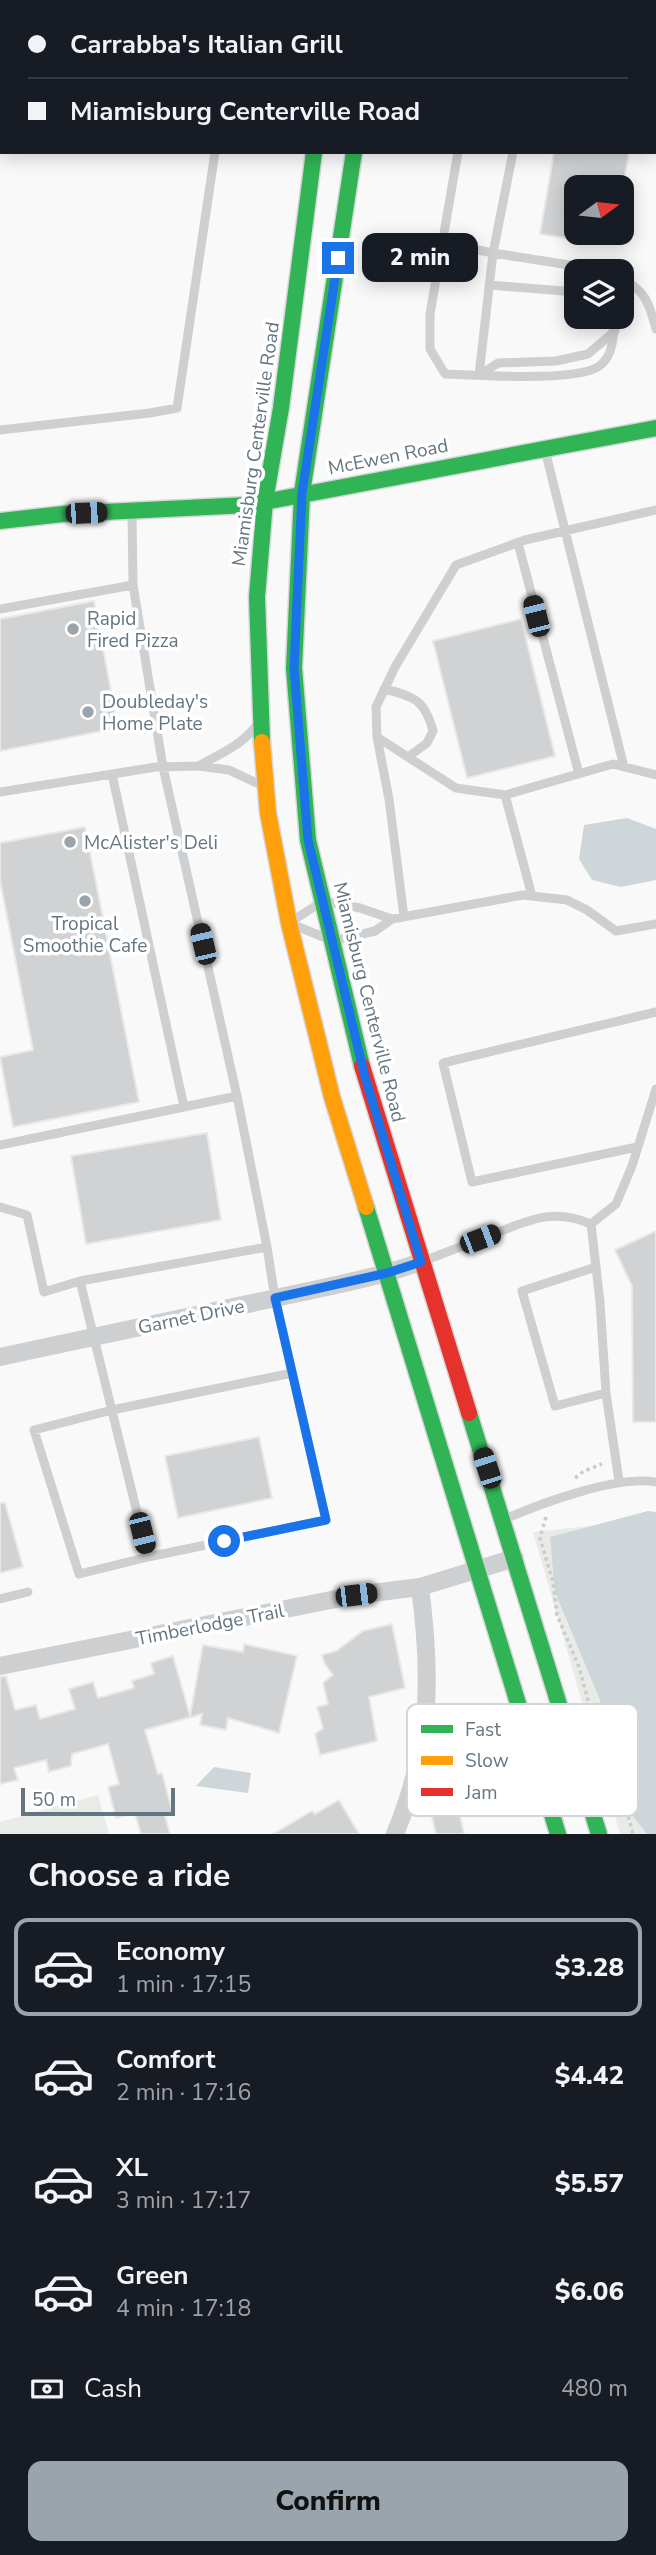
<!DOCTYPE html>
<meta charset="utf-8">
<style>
body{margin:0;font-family:"Nunito Sans",sans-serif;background:#242831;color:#f1f3f6;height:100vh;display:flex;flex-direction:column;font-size:26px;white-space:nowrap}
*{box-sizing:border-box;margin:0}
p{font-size:23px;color:#9ea1a6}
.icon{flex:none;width:38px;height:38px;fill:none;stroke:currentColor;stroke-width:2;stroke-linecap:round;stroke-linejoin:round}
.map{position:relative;height:1834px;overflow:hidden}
.panel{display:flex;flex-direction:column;background:#171b24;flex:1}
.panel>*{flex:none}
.guide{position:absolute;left:0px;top:0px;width:656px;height:154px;box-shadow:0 4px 18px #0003;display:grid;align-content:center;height:154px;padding:0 28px;background:#171b24}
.needle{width:46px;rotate:75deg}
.tools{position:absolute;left:564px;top:175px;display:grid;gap:14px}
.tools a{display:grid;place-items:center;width:70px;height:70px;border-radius:14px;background:#171b24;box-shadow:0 4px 18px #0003;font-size:35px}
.scale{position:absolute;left:21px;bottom:18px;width:154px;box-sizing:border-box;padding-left:7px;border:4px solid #657683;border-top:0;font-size:19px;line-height:24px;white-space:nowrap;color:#657683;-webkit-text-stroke:5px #fff;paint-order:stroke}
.end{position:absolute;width:32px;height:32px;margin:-16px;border:9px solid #1a73e8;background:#fff;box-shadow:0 0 0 4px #fff}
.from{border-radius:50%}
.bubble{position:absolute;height:49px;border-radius:14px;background:#171b24;box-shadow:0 4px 18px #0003;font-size:23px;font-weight:800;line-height:49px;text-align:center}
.car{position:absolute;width:21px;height:42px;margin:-21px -10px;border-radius:9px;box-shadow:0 0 5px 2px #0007;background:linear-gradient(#222 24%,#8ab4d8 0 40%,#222 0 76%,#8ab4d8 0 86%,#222 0)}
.guide b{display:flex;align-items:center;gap:24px;height:66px;font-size:26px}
.guide b+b{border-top:2px solid #363941}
.guide i{width:18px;height:18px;background:#f1f3f6}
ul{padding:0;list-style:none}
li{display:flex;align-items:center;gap:21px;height:98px;margin:0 14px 10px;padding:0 14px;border:4px solid transparent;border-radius:14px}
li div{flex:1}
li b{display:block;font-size:26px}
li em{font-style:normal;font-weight:800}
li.selected{border-color:#99a4ac}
li>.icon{width:63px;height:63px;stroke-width:1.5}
h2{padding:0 28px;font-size:32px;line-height:84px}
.pay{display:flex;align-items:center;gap:18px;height:77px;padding:0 28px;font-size:26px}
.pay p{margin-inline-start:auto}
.primary-button{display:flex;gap:14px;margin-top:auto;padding:14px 28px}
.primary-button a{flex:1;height:80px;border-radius:14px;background:#99a4ac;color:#111;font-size:28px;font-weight:800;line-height:80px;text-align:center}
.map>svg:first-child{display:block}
</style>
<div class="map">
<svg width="656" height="1834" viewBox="0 0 656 1834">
<rect width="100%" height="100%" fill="#f9f9f9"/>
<!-- green -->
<path fill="#e8ebe6" d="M 656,1519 L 656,1834 L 620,1834 L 533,1532 Z
M 98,1795 L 109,1834 L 0,1834 L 0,1822 Z"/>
<!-- water -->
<path fill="#ced6d9" d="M 627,818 L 656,829 L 656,880 L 621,887 L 592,880 L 579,859 L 584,825 Z
M 648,1511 L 656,1512 L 656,1834 L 647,1834 L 627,1809 L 600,1700 L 555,1592 L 550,1537 Z
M 214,1767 L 251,1773 L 248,1793 L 196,1786 Z"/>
<!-- building -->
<path fill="#d0d2d3" stroke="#e8e8e8" stroke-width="2" d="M 554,152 L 629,152 L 623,187 L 576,187 L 576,240 L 540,234 Z
M 94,601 L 118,728 L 0,751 L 0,619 Z
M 521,619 L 555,756 L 467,778 L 433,641 Z
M 85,827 L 139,1102 L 13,1127 L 0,1057 L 33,1050 L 0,880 L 0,843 Z
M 207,1133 L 221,1220 L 86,1244 L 71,1156 Z
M 656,1231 L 656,1422 L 633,1422 L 632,1286 L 615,1250 Z
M 259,1437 L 272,1498 L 178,1518 L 165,1456 Z
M 0,1503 L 5,1503 L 23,1567 L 0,1573 Z
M 392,1624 L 405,1688 L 369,1697 L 377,1741 L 320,1755 L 315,1734 L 323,1728 L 317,1707 L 328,1704 L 323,1683 L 333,1675 L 325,1664 L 322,1655 L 336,1651 L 363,1631 Z
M 244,1644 L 297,1656 L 279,1733 L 228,1718 L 226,1730 L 200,1725 L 202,1714 L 145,1730 L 158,1774 L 162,1773 L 173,1814 L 165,1816 L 170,1834 L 141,1834 L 135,1813 L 116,1818 L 108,1787 L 119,1784 L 108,1744 L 72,1754 L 71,1766 L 49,1772 L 46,1760 L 14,1768 L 18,1780 L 0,1784 L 0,1677 L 6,1676 L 15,1710 L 36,1705 L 40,1719 L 75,1709 L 69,1689 L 93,1682 L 98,1698 L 134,1688 L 132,1681 L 154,1674 L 151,1663 L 173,1656 L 190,1716 L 203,1645 L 243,1652 Z
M 339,1800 L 359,1834 L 273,1834 L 312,1811 L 315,1814 Z
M 458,1807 L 464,1834 L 436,1834 L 431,1813 Z"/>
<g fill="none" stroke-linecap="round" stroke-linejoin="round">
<!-- fast casing -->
<g stroke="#d5d6d7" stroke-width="19">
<path id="fast" d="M 335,0 L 335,2
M 374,2 L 375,0
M 354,152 L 302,493 L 294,668 L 308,840 L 362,1066
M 0,521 L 63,514 L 248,505 L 656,428
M 262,742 L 257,597 L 265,501 L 281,408 L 314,152
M 366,1207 L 558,1834
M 469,1413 L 599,1834"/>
</g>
<!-- slow casing -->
<g stroke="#d5d6d7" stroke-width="19">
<path id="slow" d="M 262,742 L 268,813 L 289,923 L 332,1097 L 366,1207"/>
</g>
<!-- jam casing -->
<g stroke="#d5d6d7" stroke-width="19">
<path id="jam" d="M 362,1066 L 469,1413"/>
</g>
<!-- path -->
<path stroke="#cbcccd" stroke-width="3.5" stroke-dasharray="3.5 3.5" stroke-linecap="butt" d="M 575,1478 L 584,1471 L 602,1464
M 546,1517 L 540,1538 L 553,1582 L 557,1615 L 579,1667 L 596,1730 L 619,1783 L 633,1834"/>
<!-- lane -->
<path stroke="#cecfd0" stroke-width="9" d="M 51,2 L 51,0
M 236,2 L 237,0
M 482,2 L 483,0
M 544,2 L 544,0
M 0,8 L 2,8
M 0,63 L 2,63
M 458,152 L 430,314 L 430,349 L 445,374 C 477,375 573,382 598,367 C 614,357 615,332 612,317
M 443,243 L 493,253 L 513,152
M 621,278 C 646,291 649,303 656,329
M 489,285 L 576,292
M 481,374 L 498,363 L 556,361 L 588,354 L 615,331
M 479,375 L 493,253 L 608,271
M 0,430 L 150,413 L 177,408 L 215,152
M 545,450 L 624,767
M 518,543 L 579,774
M 0,609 L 133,585 L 132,513
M 384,689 C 414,696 425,700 433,731 L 427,743 L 408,757
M 255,727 C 241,746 218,755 198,766 L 229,770 L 261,785
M 377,737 L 456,788 L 505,795
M 112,774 L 184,1107
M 0,792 L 156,767 L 198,766
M 532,896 L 505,795 L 613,764 L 656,775
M 323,901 L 360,908 L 392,919 L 375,931 L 333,941 L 289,923 Z
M 404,917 L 389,799 L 377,737 L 376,707 L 395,667 L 456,565 L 525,540 L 656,510
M 392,919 L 523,895 L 567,900 L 587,910 L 616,931 L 656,924
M 237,1096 L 267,1247 L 80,1281 L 148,1557 L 326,1520 L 275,1298 L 267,1247
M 0,1145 L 237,1096 L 163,767 L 133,585
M 637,1147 L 472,1182 L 443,1063 L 656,1012
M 0,1207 L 27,1215 L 44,1292 L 80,1281
M 591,1224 L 600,1302 L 606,1393 L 619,1481
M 424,1261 C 446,1252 469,1244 491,1235 C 528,1221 551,1207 591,1224 L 616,1204 L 632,1166 L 656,1089
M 596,1267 L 522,1291 L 555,1406 L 606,1393
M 505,1519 C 542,1503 617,1475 656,1482
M 148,1557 L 79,1574 L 34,1430 L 112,1410 L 292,1373
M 0,1599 L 28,1592"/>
<!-- street -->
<path stroke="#cecfd0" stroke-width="18" d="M 0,1357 L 341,1284 L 387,1273 L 421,1262
M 0,1666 L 356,1595 L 420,1587 L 515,1558
M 395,1834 C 431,1747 432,1679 420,1587"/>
<!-- fast -->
<use href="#fast" stroke="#30b455" stroke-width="16"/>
<!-- slow -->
<use href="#slow" stroke="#ff9f0a" stroke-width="16"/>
<!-- jam -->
<use href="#jam" stroke="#e5322d" stroke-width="16"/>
</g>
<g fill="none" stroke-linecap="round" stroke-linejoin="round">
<!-- route -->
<path stroke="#1a73e8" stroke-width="9" d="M 224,1541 L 326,1520 L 275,1298 L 387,1273 L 421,1262 L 365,1077 L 308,840 L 294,668 L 302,493 L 338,258"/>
</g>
<!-- markers -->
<g fill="#99a4ac" stroke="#fff" stroke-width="2.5">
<circle cx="73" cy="629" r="7"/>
<circle cx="88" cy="712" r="7"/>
<circle cx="70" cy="842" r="7"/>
<circle cx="85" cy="901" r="7"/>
</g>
<g text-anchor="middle" stroke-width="7" stroke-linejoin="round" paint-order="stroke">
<!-- street labels -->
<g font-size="19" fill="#657683" stroke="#fff">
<text transform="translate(255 444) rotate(-82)" y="7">Miamisburg Centerville Road</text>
<text transform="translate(388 456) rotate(-11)" y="7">McEwen Road</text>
<text transform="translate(370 1002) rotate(76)" y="7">Miamisburg Centerville Road</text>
<text transform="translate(191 1316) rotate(-12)" y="7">Garnet Drive</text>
<text transform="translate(210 1624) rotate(-11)" y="7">Timberlodge Trail</text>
</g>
<!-- poi labels -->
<g font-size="19" fill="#657683" stroke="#fff" text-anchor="start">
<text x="87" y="625">Rapid<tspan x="87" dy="22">Fired Pizza</tspan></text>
<text x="102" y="708">Doubleday's<tspan x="102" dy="22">Home Plate</tspan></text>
<text x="84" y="849">McAlister's Deli</text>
<text x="85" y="930" text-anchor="middle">Tropical<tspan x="85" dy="22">Smoothie Cafe</tspan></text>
</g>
</g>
<!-- legend -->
<rect x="407" y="1704" width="231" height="112" rx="10" fill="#fff" stroke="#d1d6da" stroke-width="2"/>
<rect x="421" y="1725" width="32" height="8" fill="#30b455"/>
<rect x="421" y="1756" width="32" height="9" fill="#ff9f0a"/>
<rect x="421" y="1788" width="32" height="8" fill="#e5322d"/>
<g font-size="19" fill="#657683">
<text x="465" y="1736">Fast</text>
<text x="465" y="1767">Slow</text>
<text x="465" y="1799">Jam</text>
</g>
</svg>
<div class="tools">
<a><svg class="needle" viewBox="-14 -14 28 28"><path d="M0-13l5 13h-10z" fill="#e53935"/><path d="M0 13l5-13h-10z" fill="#9ea1a6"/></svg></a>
<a><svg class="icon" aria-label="layers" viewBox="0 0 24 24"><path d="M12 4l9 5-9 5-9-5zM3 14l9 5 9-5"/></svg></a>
</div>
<div class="scale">50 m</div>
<i class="end from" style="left:224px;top:1541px"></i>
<i class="end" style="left:338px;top:258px"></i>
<div class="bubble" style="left:362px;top:233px;width:116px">2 min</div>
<i class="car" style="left:86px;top:513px;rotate:88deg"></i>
<i class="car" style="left:536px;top:616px;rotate:346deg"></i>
<i class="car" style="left:203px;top:944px;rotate:347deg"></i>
<i class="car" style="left:480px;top:1239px;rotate:69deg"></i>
<i class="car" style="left:487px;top:1468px;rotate:342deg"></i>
<i class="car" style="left:142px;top:1533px;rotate:166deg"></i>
<i class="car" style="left:356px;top:1595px;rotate:83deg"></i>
<div class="guide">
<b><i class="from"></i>Carrabba's Italian Grill</b>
<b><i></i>Miamisburg Centerville Road</b>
</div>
</div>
<section class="panel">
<h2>Choose a ride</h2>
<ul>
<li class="selected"><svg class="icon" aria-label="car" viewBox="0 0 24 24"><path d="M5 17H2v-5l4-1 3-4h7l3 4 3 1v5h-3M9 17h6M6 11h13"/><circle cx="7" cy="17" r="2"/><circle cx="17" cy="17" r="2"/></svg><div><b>Economy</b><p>1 min · 17:15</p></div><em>$3.28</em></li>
<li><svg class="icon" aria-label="car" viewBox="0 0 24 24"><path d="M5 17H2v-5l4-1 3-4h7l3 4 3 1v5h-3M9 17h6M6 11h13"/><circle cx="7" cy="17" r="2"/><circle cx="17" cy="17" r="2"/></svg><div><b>Comfort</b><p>2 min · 17:16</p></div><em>$4.42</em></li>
<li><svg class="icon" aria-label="car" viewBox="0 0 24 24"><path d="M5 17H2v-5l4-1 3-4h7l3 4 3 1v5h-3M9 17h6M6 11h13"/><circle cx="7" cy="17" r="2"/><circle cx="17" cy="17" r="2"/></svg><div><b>XL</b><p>3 min · 17:17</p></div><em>$5.57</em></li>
<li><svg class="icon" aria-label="car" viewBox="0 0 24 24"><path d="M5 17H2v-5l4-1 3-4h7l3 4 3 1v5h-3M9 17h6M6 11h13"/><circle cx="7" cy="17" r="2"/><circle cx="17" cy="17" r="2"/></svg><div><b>Green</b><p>4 min · 17:18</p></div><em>$6.06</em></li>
</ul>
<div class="pay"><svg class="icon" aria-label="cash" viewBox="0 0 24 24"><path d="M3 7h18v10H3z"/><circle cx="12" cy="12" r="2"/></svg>Cash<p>480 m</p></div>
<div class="primary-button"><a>Confirm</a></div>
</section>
